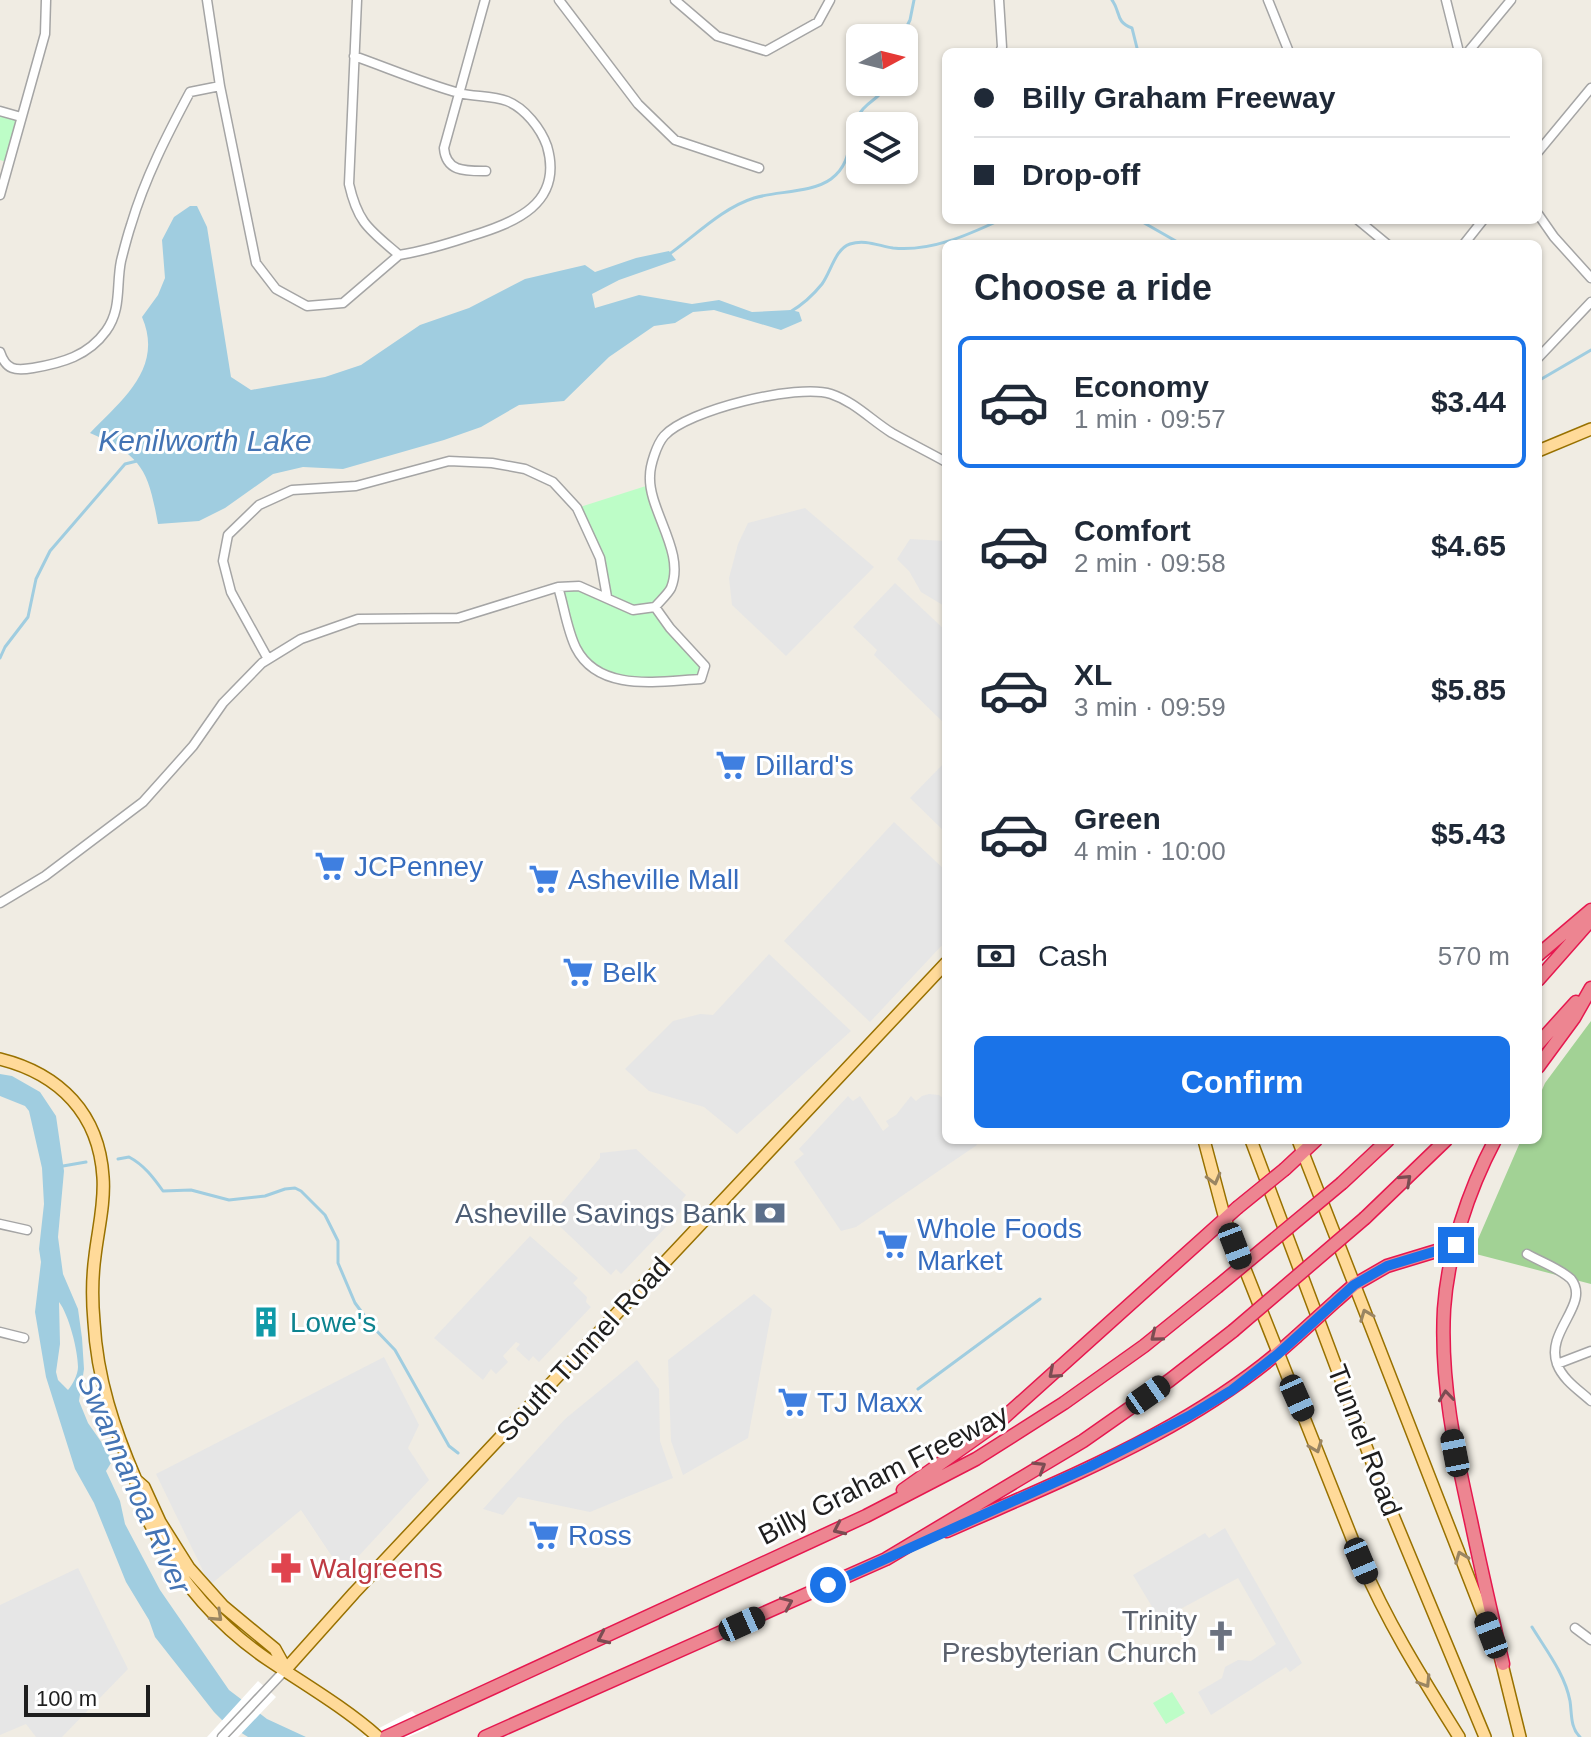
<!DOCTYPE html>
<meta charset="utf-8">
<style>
body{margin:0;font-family:Helvetica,sans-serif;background:#f6f6f7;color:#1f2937;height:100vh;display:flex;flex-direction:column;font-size:30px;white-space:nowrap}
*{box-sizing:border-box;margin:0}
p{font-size:26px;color:#747a83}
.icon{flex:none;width:44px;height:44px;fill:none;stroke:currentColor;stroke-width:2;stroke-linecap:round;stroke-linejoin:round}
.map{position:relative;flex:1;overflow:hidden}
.side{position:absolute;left:942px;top:240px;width:600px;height:904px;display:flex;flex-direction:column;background:#fff;border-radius:12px;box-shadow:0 2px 6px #0004}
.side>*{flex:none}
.banner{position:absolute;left:942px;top:48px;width:600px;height:176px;border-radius:12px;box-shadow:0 2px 6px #0004;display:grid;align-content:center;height:176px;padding:0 32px;background:#fff}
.needle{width:52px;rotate:83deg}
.fabs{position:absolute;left:846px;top:24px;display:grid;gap:16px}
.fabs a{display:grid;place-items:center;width:72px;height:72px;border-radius:12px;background:#fff;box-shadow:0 2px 6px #0004;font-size:40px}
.scale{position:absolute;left:24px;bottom:20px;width:126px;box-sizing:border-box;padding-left:8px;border:4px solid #1e1e1e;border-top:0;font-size:22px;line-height:28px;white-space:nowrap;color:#1e1e1e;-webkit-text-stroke:6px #fff;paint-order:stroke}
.end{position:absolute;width:36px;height:36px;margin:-18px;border:10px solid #1a73e8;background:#fff;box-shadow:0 0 0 4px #fff}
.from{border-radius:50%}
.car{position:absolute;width:24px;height:48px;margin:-24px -12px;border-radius:10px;box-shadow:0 0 6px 2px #0007;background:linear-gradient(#222 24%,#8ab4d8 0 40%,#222 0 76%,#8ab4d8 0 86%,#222 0)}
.banner b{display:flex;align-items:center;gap:28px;height:76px;font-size:30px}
.banner b+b{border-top:2px solid #e0e1e3}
.banner i{width:20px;height:20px;background:#1f2937}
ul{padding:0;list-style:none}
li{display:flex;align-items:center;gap:24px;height:132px;margin:0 16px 12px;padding:0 16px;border:4px solid transparent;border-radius:12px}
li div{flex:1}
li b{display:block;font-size:30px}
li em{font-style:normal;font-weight:700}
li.selected{border-color:#1a73e8}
li>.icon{width:72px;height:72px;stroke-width:1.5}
h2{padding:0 32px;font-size:36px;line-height:96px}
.pay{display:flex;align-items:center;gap:20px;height:88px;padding:0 32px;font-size:30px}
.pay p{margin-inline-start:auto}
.primary-button{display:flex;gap:16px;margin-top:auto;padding:16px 32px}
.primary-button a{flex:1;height:92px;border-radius:12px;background:#1a73e8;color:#fff;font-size:32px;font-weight:700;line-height:92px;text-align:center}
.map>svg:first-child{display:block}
</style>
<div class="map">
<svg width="1591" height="1737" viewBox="0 0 1591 1737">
<rect width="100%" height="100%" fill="#f0ece3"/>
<!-- forest -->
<path fill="#a2d295" d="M 1591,1021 L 1591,1284 L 1472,1253 L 1521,1140 L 1538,1140 L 1538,1099 L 1545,1083 Z"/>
<!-- park -->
<path fill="#bdfdc7" d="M 0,111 L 21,117 L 9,163 L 0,160 Z
M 649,485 L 673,568 L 671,587 L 656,607 L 705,666 L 701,679 C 659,681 599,693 576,648 C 567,630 564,606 558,587 L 579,586 L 606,597 L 600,558 L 577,508 Z
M 1172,1692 L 1185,1713 L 1166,1724 L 1153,1703 Z"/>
<!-- parking -->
<path fill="#e6e6e6" d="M 805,508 L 874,567 L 786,656 L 732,605 L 729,578 L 738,544 L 748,523 Z
M 910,539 L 946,541 L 946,607 L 921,592 L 909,571 L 897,559 Z
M 895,583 L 946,631 L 946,725 L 874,655 L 877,650 L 853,627 Z
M 946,761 L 946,833 L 910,798 Z
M 894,822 L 946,871 L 946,941 L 870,1022 L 784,941 Z
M 769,954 L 851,1031 L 737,1134 L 704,1107 L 649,1091 L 625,1069 L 673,1021 L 700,1014 L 713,1015 Z
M 929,1094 L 939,1095 L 946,1101 L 946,1140 L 974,1140 L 977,1145 L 856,1227 L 841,1231 L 794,1162 L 804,1154 L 799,1149 L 848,1096 L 853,1101 L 860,1096 L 883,1131 L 889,1126 L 886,1121 L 896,1115 L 911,1096 L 916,1101 L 922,1096 Z
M 636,1149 L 686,1195 L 682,1200 L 687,1205 L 621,1274 L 616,1269 L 611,1275 L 550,1217 L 600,1158 L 600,1153 Z
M 530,1236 L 578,1278 L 573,1283 L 587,1297 L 586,1302 L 591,1307 L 539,1362 L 533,1356 L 529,1361 L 516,1349 L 520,1344 L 516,1342 L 503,1356 L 508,1362 L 496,1374 L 491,1369 L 483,1380 L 434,1338 Z
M 754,1294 L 772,1309 L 748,1438 L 683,1475 L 671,1441 L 668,1360 Z
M 384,1357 L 419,1425 L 408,1448 L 429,1480 L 343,1573 L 301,1510 L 210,1585 L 156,1474 Z
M 637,1360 L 659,1389 L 660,1441 L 673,1478 L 590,1512 L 518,1497 L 503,1515 L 483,1509 L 565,1419 Z
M 1225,1528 L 1302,1663 L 1290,1672 L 1286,1667 L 1211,1715 L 1198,1692 L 1222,1678 L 1225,1667 L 1238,1660 L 1251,1661 L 1276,1644 L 1238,1578 L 1160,1620 L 1133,1575 L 1205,1533 L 1209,1538 Z
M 78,1568 L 128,1669 L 62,1737 L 36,1737 L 26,1724 L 0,1735 L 0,1605 Z"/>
<!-- water -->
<path fill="#a0cde0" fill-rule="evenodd" d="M 190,206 L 197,206 L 207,227 L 231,377 L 251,390 L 325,377 L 361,365 L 420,325 L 469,308 L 525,279 L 585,265 L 595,272 L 636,258 L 669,251 L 676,260 L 619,280 L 592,294 L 595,308 L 639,295 L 692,304 L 719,300 L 752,312 L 791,310 L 799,312 L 802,321 L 781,330 L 714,310 L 693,312 L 675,323 L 654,326 L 609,357 L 564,401 L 519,405 L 481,427 L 444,440 L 343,469 L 303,467 L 273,474 L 225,508 L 199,521 L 158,524 C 148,469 142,456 90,433 C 122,400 164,368 142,317 L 158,295 L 165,278 L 162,240 L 174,217 Z
M 0,1074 L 12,1076 L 40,1092 L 56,1116 L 64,1171 L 58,1237 L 63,1274 L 78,1309 L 82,1338 L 84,1369 L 79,1401 L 88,1423 L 109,1453 L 111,1463 L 106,1471 L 120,1501 L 125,1524 L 160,1590 L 229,1690 L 267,1719 L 306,1737 L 248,1737 L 224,1722 L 214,1712 L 155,1637 L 149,1620 L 126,1582 L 94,1503 L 75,1469 L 46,1377 L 35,1312 L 41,1262 L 39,1249 L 44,1204 L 42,1168 L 29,1111 L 25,1106 L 0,1096 ZM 59,1302 C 69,1315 78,1351 78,1367 C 78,1375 72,1385 68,1390 L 58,1380 L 56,1372 L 60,1344 Z"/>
<!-- pier -->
<path fill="#fff" d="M 258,1681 L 276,1697 L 238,1737 L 207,1737 Z
M 412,1711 L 429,1728 L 408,1737 L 362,1737 Z"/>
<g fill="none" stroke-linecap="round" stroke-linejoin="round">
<!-- stream -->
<path stroke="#a0cde0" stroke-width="3" d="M 1112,0 C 1121,12 1115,22 1132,28 L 1138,52
M 901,38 L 910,20 L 914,0
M 1139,220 L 1181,244
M 668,255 C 695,236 722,208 754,198 C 776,191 812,193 831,179 C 857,160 845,130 863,109 C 874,97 880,99 887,82
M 790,312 C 802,305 814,294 822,284 C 831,272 835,249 850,244 C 865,239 879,246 893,248 C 930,252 968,235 1000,220
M 1538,381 L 1591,350
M 0,658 L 5,647 L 28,617 L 36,579 L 50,551 L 125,464 L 141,460
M 118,1159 L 129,1157 C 144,1165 153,1177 163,1191 L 191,1190 L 229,1200 L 265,1196 L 285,1189 L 295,1188 L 301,1191 L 325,1215 L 338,1241 L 338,1263 L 355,1303 L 372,1326 L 395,1350 L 449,1446 L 458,1453
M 63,1166 L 86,1162
M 918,1389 L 1040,1299
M 1532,1627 C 1546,1650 1565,1674 1570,1701 C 1572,1714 1570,1727 1580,1737"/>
<!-- minor casing -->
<g stroke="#a5a5a5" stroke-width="11">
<path id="minor" d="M 207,0 L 220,86 L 256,263 L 276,289 L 307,306 L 343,303 L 399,255
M 357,0 L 349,184 C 358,224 370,230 399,255
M 485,0 L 444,148 C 446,172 465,171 486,171
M 559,0 L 638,104 L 675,140 L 759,168
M 675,0 L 717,36 L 766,51 L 818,22 L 830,0
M 999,0 L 1002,47 L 1000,52
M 1268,0 L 1289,52
M 1446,0 L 1459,52
M 1468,52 L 1511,0
M 354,56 C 388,68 423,83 459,93 C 474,97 492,95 507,101 C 525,108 541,129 547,146 C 564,204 514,223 471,236 C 447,244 424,251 399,255
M 0,111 L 21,117
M 1538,152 L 1591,88
M 0,195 L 45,34 L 46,0
M 1538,214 L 1554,237 L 1591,278
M 1358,220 L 1387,244
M 1464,244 L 1483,220
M 0,352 C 6,370 15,371 33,368 C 62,363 88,356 106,331 C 122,309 116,285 121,261 C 124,249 127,237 131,225 C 145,178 167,135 190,92 L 220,86
M 1538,358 L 1591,302
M 558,587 C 564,606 567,630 576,648 C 599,693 659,681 701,679 L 705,666 L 670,628 L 655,607
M 268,659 L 231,592 L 223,561 L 228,535 L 259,505 L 292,490 L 356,486 L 449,461 L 492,463 L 525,469 L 553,482 L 577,508 L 600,558 L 607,597
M 0,903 L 45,876 L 143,802 L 193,746 L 223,703 L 262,663 L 301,639 L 358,619 L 458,618 L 558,587 L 579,586 L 633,610 L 655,607 C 660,601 668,594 671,588 C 686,552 648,510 650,476 C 650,465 657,444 664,436 C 687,410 798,383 831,394 C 855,402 871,420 892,433 C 910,443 928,452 946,462
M 0,1224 L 27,1230
M 1527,1254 C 1541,1262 1559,1268 1571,1279 C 1591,1304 1545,1331 1557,1364 C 1563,1380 1579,1390 1591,1401
M 0,1332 L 24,1338
M 1557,1364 L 1591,1351
M 1575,1628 L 1591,1640
M 222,1737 L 286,1669"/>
</g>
<!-- major casing -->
<g stroke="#987100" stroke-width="14">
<path id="major" d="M 1538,451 L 1591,429
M 0,1059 C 60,1074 99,1114 103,1177 C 105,1203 98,1230 95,1256 C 92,1278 92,1300 94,1322 C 97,1378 114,1429 136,1480 L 144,1487 L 160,1522 L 189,1568 L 223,1606 L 275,1649 L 286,1669
M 1204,1140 L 1225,1219 L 1361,1561 C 1388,1624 1423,1679 1459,1737
M 1251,1140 L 1382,1489 L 1485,1737
M 1298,1140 L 1493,1640
M 136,1480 C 135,1498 145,1515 154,1531 C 180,1582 220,1627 267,1659 C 304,1684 344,1707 378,1737
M 1500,1656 L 1520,1737
M 286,1669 L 354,1593 L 946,963"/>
</g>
<!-- highway casing -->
<g stroke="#e6184f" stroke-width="15">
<path id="highway" d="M 1538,955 L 1591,910
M 1538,980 L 1591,920
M 1538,1044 L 1576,1002
M 1538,1067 L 1574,1018 L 1591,988
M 1495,1140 C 1468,1191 1448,1252 1444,1309 C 1440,1382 1455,1450 1471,1521 C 1481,1569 1492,1616 1503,1664
M 1285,1169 L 1316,1140
M 1342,1183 L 1388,1140
M 1365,1218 L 1446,1140
M 1338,1299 L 1354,1285 L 1387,1266 L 1456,1245
M 903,1490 L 999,1422 L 1237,1208
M 947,1531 C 1068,1477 1197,1428 1296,1337
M 386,1737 L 866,1516 L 976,1459 L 1064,1403 L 1144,1346 L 1217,1287
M 485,1737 L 886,1559 L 1083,1441 L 1170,1380 L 1233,1331"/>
</g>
<!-- minor -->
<use href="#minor" stroke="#fff" stroke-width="8"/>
<!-- major -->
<use href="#major" stroke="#ffda99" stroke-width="11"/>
<!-- highway -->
<use href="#highway" stroke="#ed8591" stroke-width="12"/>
<!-- highway-bridge casing -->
<g stroke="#e6184f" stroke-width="15" stroke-linecap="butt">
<path id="highway-bridge" d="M 1237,1208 L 1285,1169
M 1217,1287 L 1342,1183
M 1233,1331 L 1365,1218
M 1296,1337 L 1338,1299"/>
</g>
<!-- highway-bridge -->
<use href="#highway-bridge" stroke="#ed8591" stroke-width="12"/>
</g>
<!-- one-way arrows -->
<defs><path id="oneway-chevron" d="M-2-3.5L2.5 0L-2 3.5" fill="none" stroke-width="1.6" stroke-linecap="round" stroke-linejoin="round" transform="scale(2)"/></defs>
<g stroke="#9a8562">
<use href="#oneway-chevron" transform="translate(1214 1179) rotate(75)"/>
<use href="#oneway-chevron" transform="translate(1366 1315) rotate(-111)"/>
<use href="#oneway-chevron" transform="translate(1316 1447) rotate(69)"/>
<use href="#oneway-chevron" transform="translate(1461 1557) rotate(-111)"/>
<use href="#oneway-chevron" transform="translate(217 1616) rotate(43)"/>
<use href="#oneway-chevron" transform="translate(1425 1682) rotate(58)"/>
</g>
<g stroke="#7b4c52">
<use href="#oneway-chevron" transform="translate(1406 1180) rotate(-43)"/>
<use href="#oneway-chevron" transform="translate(1156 1336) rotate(141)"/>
<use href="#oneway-chevron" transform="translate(1054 1373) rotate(139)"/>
<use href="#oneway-chevron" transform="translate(1446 1396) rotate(-96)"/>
<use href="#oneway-chevron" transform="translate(1040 1467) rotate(-32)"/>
<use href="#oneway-chevron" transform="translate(839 1529) rotate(155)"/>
<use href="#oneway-chevron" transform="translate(787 1603) rotate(-24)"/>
<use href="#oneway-chevron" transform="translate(603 1638) rotate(155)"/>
</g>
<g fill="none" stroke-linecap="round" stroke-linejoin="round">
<!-- route -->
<path stroke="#1a73e8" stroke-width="10" d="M 828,1585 L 1089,1467 L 1189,1416 L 1232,1390 L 1278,1354 L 1354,1285 L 1387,1266 L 1456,1245"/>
</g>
<!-- icons -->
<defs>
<g id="supermarket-bare" transform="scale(2.4)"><path d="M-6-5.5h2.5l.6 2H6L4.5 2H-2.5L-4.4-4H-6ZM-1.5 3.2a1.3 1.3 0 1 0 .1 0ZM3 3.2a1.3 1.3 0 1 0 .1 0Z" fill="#3f7fe0" stroke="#fff" stroke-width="2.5" paint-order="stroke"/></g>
<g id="bank-bare" transform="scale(2.4)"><path d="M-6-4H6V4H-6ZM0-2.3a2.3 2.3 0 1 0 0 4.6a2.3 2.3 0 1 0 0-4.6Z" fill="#5c6f8a" stroke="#fff" stroke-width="2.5" paint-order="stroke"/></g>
<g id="building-bare" transform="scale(2.4)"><path d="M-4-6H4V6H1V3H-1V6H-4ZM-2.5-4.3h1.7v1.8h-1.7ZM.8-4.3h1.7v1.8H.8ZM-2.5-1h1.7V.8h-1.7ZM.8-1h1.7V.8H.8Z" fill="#0f9aa8" stroke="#fff" stroke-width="2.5" paint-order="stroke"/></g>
<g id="pharmacy-bare" transform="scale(2.4)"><path d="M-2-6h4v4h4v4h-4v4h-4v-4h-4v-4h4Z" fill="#e0444e" stroke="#fff" stroke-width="2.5" paint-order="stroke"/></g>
<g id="church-bare" transform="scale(2.4)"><path d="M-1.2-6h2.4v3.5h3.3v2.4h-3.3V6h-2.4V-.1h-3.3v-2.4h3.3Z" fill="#6b7280" stroke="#fff" stroke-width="2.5" paint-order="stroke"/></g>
</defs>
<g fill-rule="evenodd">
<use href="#supermarket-bare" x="731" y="765"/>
<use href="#supermarket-bare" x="330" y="866"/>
<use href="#supermarket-bare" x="544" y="879"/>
<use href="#supermarket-bare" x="578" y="972"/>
<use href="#bank-bare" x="770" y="1213"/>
<use href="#supermarket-bare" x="893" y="1244"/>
<use href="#building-bare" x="266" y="1322"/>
<use href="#supermarket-bare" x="793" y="1402"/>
<use href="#supermarket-bare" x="544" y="1535"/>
<use href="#pharmacy-bare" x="286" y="1568"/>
<use href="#church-bare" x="1221" y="1636"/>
</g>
<g text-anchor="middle" stroke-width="6" stroke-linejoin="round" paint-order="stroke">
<!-- shop labels -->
<g font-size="28" fill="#366cbe" stroke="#fff" text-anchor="start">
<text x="755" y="775">Dillard's</text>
<text x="354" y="876">JCPenney</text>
<text x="568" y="889">Asheville Mall</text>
<text x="602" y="982">Belk</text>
<text x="917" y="1238">Whole Foods<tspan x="917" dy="32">Market</tspan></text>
<text x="817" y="1412">TJ Maxx</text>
<text x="568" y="1545">Ross</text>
</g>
<!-- service labels -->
<g font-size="28" fill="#4e5e75" stroke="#fff" text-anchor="end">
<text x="746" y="1223">Asheville Savings Bank</text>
</g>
<!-- culture labels -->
<g font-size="28" fill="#0d838f" stroke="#fff" text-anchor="start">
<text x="290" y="1332">Lowe's</text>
</g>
<!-- street labels -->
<g font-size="28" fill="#1e1e1e" stroke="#fff">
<text transform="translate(583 1349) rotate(-47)" y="10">South Tunnel Road</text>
<text transform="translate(1365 1440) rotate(69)" y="10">Tunnel Road</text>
<text transform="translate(883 1474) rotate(-27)" y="10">Billy Graham Freeway</text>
</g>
<!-- health labels -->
<g font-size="28" fill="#be3a42" stroke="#fff" text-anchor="start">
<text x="310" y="1578">Walgreens</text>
</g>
<!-- worship labels -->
<g font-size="28" fill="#5b616d" stroke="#fff" text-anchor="end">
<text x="1197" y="1630">Trinity<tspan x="1197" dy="32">Presbyterian Church</tspan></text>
</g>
<!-- water labels -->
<g font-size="30" font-style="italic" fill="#4474b4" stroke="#fff">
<text x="205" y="451">Kenilworth Lake</text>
<text transform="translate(134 1484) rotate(66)" y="10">Swannanoa River</text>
</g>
</g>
</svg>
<div class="fabs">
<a><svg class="needle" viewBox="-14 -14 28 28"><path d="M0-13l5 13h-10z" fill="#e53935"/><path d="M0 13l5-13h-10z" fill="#747a83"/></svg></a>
<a><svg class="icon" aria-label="layers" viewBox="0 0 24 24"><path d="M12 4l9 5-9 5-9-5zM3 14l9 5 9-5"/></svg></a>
</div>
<div class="scale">100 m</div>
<i class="end from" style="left:828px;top:1585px"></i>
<i class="end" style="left:1456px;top:1245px"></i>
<i class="car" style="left:1235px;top:1246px;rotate:159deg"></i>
<i class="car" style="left:1148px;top:1395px;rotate:55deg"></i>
<i class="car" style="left:1297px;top:1398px;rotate:156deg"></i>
<i class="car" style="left:1455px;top:1453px;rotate:349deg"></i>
<i class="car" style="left:1361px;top:1561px;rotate:157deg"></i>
<i class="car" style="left:742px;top:1624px;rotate:66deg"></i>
<i class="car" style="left:1491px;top:1635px;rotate:339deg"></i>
<div class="banner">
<b><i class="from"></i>Billy Graham Freeway</b>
<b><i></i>Drop-off</b>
</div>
<section class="side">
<h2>Choose a ride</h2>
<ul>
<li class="selected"><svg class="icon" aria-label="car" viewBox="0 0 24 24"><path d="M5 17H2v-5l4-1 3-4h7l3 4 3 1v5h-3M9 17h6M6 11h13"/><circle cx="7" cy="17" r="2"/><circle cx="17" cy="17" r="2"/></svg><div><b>Economy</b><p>1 min · 09:57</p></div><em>$3.44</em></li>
<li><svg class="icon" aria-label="car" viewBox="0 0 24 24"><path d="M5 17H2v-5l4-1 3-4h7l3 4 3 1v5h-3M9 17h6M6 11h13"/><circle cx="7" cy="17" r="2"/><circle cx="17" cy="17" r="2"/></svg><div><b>Comfort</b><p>2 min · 09:58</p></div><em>$4.65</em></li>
<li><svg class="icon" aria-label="car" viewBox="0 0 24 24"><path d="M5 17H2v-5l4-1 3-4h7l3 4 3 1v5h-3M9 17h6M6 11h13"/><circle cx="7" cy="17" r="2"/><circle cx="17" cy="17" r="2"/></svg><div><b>XL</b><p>3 min · 09:59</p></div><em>$5.85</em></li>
<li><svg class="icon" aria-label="car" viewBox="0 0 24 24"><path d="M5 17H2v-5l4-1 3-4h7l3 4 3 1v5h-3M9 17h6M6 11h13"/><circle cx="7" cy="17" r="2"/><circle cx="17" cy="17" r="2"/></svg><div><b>Green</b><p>4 min · 10:00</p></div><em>$5.43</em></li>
</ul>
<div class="pay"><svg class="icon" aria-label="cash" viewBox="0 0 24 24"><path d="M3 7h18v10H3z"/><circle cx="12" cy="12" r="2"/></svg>Cash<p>570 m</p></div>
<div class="primary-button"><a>Confirm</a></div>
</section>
</div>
